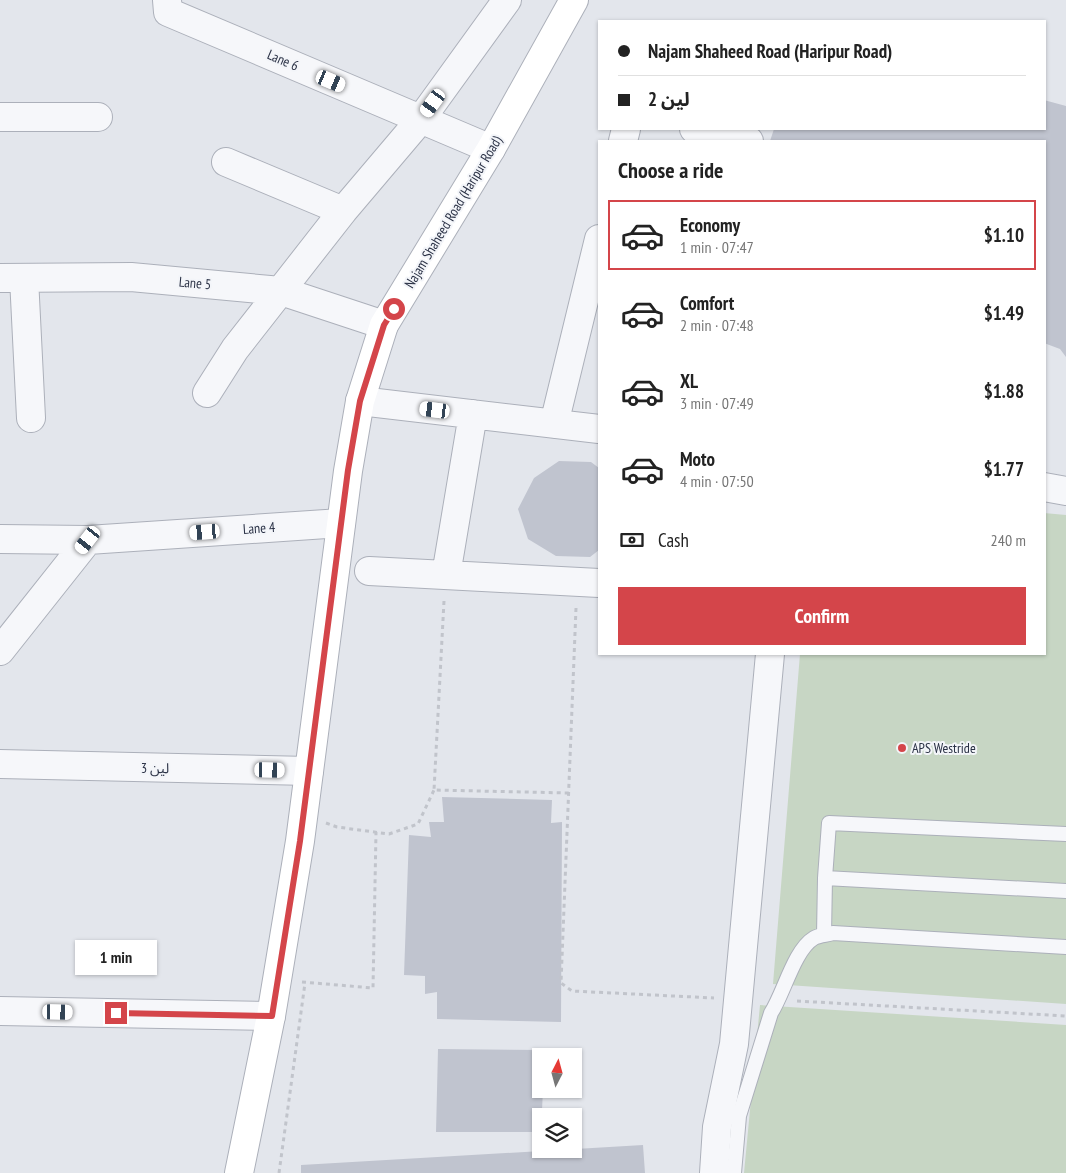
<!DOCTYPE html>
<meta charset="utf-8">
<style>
body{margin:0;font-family:"PT Sans Narrow","Noto Sans Arabic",sans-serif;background:#f6f6f6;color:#222;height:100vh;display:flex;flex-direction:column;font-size:19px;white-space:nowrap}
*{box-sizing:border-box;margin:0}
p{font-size:16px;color:#767676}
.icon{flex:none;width:28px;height:28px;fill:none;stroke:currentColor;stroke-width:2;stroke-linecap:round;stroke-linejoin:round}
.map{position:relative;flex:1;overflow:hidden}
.sheet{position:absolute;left:598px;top:140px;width:448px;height:515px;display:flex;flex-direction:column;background:#fff;border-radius:0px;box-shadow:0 1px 4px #0004}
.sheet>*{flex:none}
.hud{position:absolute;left:598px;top:20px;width:448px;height:110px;border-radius:0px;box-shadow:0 1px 4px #0004;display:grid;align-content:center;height:110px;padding:0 20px;background:#fff}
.needle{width:32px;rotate:6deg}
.buttons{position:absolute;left:532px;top:1048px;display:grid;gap:10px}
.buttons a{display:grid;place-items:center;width:50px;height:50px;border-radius:0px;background:#fff;box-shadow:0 1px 4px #0004;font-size:25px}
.end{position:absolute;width:22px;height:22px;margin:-11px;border:6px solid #d4454a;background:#fff;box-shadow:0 0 0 2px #fff}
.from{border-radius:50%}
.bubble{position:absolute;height:35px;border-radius:0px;background:#fff;box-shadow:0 1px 4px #0004;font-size:16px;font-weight:800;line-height:35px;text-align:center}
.car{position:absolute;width:15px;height:30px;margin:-15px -8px;border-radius:6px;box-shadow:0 0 4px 1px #0007;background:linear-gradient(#fff 24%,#345 0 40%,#fff 0 76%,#345 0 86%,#fff 0)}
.hud b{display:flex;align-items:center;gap:18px;height:48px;font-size:19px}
.hud b+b{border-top:1px solid #e0e0e0}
.hud i{width:12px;height:12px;background:#222}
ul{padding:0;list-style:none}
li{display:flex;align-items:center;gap:15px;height:70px;margin:0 10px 8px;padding:0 10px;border:2px solid transparent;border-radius:0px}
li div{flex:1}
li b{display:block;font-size:19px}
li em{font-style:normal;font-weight:800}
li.selected{border-color:#d4454a}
li>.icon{width:45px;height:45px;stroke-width:1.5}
h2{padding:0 20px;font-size:22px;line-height:60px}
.pay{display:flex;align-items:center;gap:12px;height:55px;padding:0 20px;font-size:19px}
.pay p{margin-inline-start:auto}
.action{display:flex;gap:10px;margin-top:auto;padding:10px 20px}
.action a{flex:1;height:58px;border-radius:0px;background:#d4454a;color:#fff;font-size:20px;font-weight:800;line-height:58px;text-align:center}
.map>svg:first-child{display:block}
</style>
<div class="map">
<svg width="1066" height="1173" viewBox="0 0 1066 1173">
<rect width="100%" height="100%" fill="#e3e6ec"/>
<!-- green -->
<path fill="#c7d6c4" d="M 1044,513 L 1066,515 L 1066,1004 L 773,984 L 800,654 L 1044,654 Z
M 760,1005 L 1066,1025 L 1066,1173 L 744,1173 Z"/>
<!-- building -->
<path fill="#c0c4cf" d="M 1044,100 L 1066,106 L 1066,357 L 1060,349 L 1044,343 L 1044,141 L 770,141 L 774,129 L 1044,129 Z
M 559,461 L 591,462 L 599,468 L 599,550 L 590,557 L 556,556 L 528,539 L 518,509 L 534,478 Z
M 442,797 L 552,800 L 551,823 L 562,822 L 561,1022 L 437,1019 L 437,992 L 425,994 L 425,976 L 404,975 L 409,835 L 431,837 L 429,822 L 444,822 Z
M 438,1049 L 546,1050 L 546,1056 L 541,1056 L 541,1089 L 543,1089 L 541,1132 L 436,1132 Z
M 643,1145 L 645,1173 L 301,1173 L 301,1165 Z"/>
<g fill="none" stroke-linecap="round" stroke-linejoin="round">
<!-- service casing -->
<g stroke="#acb0ba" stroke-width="16">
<path id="service" d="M 1066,834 L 829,823 L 825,878 L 1066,891
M 824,935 L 825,878
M 734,1173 L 739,1116 L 771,1013 C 784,993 794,950 814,938 C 819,935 827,935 833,933 L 1066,947"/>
</g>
<!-- minor casing -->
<g stroke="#acb0ba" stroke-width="30">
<path id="minor" d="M 167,0 L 168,12 L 491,149
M 0,117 L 98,117
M 694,129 L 749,141
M 623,141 L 626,129
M 226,162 L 343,211
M 0,278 L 131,277 L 281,291 L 384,325
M 24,278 L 31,418
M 207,393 L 235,349 L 343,211 L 421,119 L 507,0
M 360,401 L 599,429
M 554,424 L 599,239
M 1044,487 L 1066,491
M 0,539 L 88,540 L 341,523
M 369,571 L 599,583
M 446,575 L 473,414
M 0,651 L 88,540
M 0,764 L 309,771
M 0,1011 L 271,1016
M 714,1173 L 717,1127 L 734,1044 L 770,654"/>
</g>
<!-- secondary casing -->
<g stroke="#acb0ba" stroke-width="30">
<path id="secondary" d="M 239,1173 L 271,1016 L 300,841 L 348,471 L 360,401 L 384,325 L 491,149 L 574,0"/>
</g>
<!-- path -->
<path stroke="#c1c4cb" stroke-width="3" stroke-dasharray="4 4" stroke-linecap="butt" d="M 444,601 L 434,790 L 569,793
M 576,608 L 561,983 L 572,991 L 714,998
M 326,823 L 337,827 L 389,834 L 418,824 L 434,790
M 302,982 L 373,988 L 376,832
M 797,1001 L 1066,1016
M 279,1173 L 305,983"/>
<!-- service -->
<use href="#service" stroke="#f6f7fa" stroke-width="14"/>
<!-- minor -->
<use href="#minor" stroke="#f6f7fa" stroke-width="28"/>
<!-- secondary -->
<use href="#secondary" stroke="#fff" stroke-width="28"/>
</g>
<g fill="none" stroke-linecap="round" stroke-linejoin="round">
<!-- route -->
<path stroke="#d4454a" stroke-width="6" d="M 116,1013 L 272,1016 L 300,841 L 348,470 L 360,401 L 384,325 L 394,309"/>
</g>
<!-- markers -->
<circle fill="#d4454a" stroke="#f3f5f9" stroke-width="2" cx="902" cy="748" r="5"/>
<g text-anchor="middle" stroke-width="4" stroke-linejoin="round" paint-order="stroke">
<!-- street labels -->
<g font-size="14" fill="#2a3145" stroke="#f3f5f9">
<text transform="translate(283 60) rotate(23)" y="5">Lane 6</text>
<text transform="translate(453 212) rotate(-59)" y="5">Najam Shaheed Road (Haripur Road)</text>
<text transform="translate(195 283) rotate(5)" y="5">Lane 5</text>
<text transform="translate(259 528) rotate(-4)" y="5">Lane 4</text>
<text transform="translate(155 768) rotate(1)" y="5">لین 3</text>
</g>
<!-- poi labels -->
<g font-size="14" fill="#2a3145" stroke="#f3f5f9" text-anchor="start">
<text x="912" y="753">APS Westride</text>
</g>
</g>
</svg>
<div class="buttons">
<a><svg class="needle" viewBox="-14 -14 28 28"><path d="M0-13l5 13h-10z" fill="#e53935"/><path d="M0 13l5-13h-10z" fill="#767676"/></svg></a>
<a><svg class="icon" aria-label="layers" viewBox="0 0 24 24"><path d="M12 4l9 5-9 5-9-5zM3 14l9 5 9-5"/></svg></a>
</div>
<i class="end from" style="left:394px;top:309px"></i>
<i class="end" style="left:116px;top:1013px"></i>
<div class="bubble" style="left:75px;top:940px;width:82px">1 min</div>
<i class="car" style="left:331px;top:81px;rotate:113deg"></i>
<i class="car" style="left:433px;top:103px;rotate:216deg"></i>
<i class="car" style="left:435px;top:410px;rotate:277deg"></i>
<i class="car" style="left:205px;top:532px;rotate:266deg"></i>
<i class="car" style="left:88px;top:540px;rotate:218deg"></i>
<i class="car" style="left:270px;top:770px;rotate:91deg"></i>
<i class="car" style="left:58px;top:1012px;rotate:91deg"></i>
<div class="hud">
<b><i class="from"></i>Najam Shaheed Road (Haripur Road)</b>
<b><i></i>لین 2</b>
</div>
<section class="sheet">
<h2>Choose a ride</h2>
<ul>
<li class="selected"><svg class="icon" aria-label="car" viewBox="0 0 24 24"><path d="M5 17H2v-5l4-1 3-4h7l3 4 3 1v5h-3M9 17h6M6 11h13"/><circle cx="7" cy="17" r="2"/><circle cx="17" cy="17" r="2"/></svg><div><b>Economy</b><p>1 min · 07:47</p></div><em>$1.10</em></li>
<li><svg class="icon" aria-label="car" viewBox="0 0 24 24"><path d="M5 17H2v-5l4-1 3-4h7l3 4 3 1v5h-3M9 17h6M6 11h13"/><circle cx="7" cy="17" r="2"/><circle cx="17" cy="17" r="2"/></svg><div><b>Comfort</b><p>2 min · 07:48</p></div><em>$1.49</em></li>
<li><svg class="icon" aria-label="car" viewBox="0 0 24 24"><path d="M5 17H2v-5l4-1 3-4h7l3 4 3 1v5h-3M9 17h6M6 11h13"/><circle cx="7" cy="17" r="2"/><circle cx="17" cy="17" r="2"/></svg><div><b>XL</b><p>3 min · 07:49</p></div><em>$1.88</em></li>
<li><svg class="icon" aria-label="car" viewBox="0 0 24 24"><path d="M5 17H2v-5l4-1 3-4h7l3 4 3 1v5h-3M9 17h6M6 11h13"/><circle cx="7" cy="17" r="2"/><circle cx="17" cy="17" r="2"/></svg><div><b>Moto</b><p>4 min · 07:50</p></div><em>$1.77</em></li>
</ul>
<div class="pay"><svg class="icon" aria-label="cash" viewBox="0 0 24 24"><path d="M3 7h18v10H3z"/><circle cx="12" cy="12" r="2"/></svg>Cash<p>240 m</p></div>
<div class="action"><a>Confirm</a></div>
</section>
</div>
